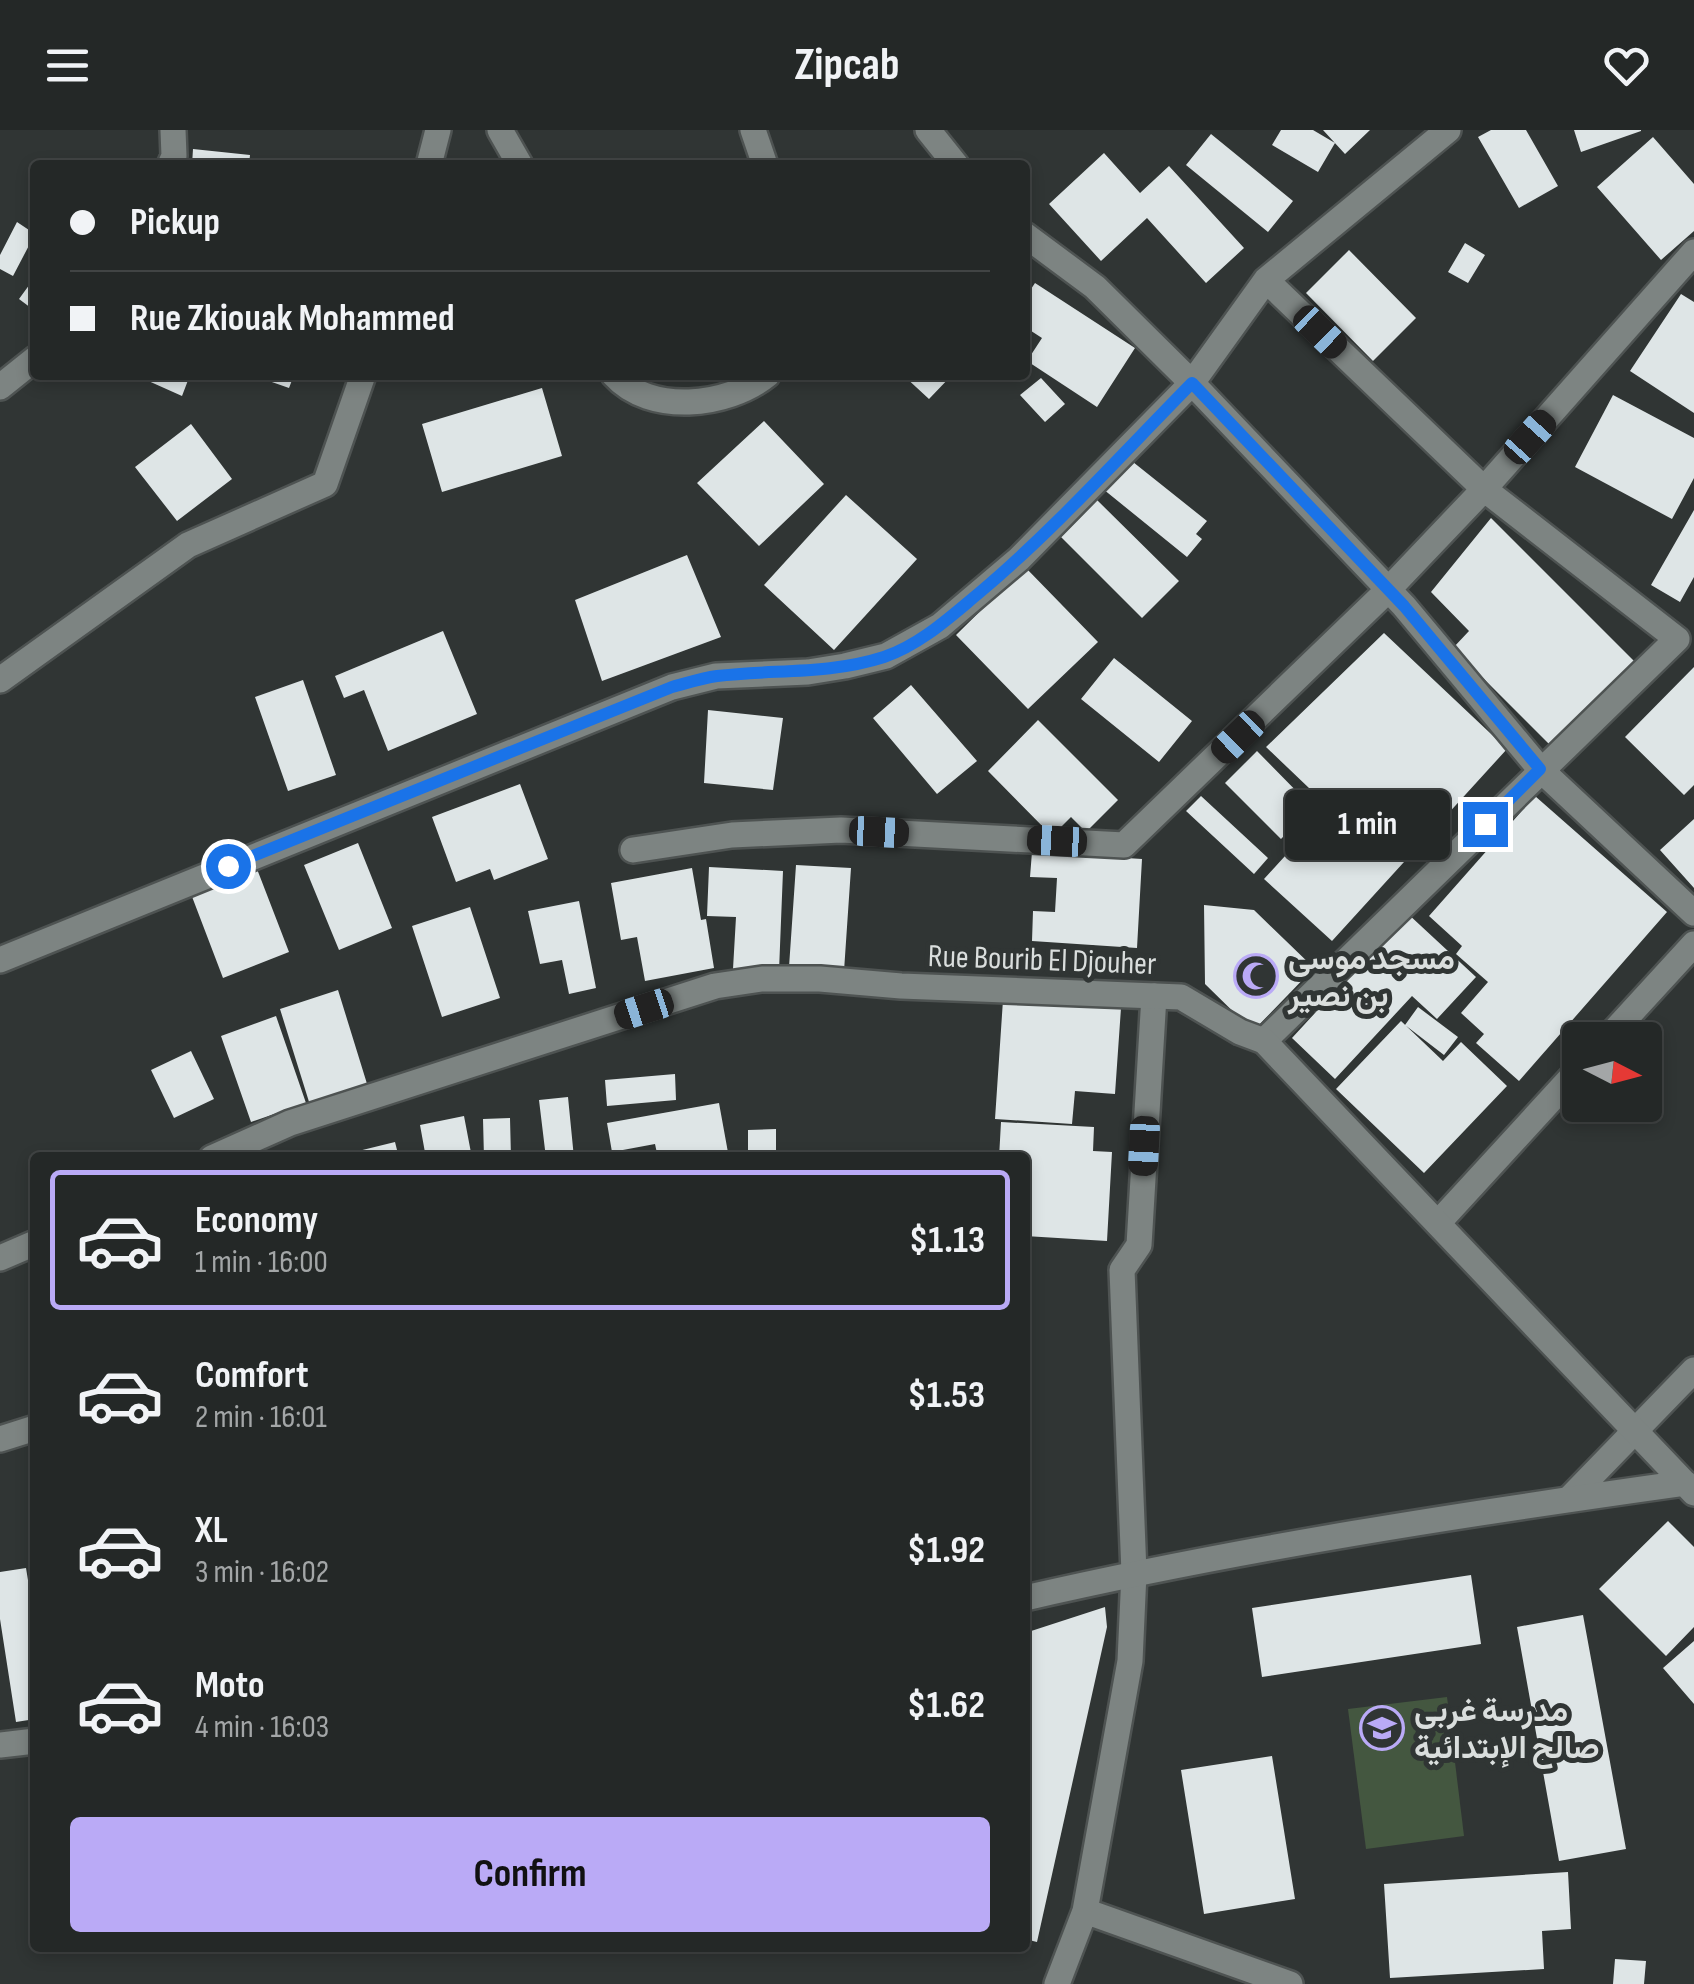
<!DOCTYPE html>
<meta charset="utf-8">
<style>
body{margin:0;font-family:"Sofia Sans Condensed",Vazirmatn,sans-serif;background:#2c302f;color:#f1f3f6;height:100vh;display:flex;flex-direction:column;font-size:38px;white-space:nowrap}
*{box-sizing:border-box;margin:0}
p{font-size:32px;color:#a3a6a7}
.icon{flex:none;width:55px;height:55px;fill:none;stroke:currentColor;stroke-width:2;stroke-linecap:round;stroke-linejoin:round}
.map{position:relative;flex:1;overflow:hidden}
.sheet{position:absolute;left:30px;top:1022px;width:1000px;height:800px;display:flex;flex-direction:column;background:#242827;border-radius:10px;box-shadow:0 5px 15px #0003,0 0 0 2px #414444}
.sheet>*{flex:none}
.banner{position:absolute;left:30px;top:30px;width:1000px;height:220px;border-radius:10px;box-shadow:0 5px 15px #0003,0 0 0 2px #414444;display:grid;align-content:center;height:220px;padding:0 40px;background:#242827}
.needle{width:65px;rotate:96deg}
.fabs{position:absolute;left:1562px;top:892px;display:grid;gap:20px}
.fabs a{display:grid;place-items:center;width:100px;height:100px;border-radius:10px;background:#242827;box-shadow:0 5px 15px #0003,0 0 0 2px #414444;font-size:50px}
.end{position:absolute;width:45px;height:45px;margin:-22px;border:12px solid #1a73e8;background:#fff;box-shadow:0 0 0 5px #fff}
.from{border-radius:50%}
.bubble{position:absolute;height:70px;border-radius:10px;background:#242827;box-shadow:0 5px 15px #0003,0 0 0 2px #414444;font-size:32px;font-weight:700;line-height:70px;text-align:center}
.car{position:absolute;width:30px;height:60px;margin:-30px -15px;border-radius:12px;box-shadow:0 0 8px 2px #0007;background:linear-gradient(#222 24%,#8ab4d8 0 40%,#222 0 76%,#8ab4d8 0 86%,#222 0)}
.banner b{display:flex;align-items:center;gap:35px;height:95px;font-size:38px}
.banner b+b{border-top:2px solid #414444}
.banner i{width:25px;height:25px;background:#f1f3f6}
ul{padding:18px 0 0;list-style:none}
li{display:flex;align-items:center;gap:30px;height:140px;margin:0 20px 15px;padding:0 20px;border:5px solid transparent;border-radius:10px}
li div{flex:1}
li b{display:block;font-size:38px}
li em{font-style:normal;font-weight:700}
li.on{border-color:#baaaf6}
li>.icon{width:90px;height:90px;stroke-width:1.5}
.cta{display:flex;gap:20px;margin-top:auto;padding:20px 40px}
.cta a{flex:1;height:115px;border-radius:10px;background:#baaaf6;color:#111;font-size:40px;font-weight:700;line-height:115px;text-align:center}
header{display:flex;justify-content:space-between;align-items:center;height:130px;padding:0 40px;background:#242827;font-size:45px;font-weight:700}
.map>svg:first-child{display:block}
</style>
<header><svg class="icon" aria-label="menu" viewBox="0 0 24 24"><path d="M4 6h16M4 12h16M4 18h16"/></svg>Zipcab<svg class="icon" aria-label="heart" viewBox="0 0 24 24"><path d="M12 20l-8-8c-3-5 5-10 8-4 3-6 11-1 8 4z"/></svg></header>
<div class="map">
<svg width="1694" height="1854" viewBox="0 0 1694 1854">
<rect width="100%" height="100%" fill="#303534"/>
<!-- green -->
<path fill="#445740" d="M 1447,1567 L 1464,1706 L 1366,1719 L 1348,1579 Z"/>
<!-- building -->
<path fill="#dee5e6" d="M 1281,0 L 1313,0 L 1335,13 L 1318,42 L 1272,15 Z
M 1323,0 L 1370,0 L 1345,24 Z
M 1491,0 L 1526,0 L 1558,56 L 1519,78 L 1478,7 Z
M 1574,0 L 1641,0 L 1641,1 L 1581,22 Z
M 1211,4 L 1293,71 L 1268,102 L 1186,35 Z
M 1653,7 L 1694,54 L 1694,101 L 1661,130 L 1597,57 Z
M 193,19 L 250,25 L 249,35 L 192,35 Z
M 1104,23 L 1140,63 L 1169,36 L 1244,118 L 1206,153 L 1147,88 L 1101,131 L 1049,74 Z
M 17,92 L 35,104 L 13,146 L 0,139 L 0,125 Z
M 1465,113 L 1485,125 L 1468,153 L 1448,142 Z
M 1349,120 L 1416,188 L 1373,231 L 1306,163 Z
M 35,147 L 35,181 L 19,169 Z
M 1035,153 L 1135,218 L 1097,277 L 1027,231 L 1042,208 L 1025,197 L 1025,168 Z
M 1681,164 L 1694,172 L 1694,283 L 1630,241 Z
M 135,245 L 190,245 L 182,266 Z
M 252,245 L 294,245 L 289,258 Z
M 903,245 L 952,245 L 929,269 Z
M 1041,248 L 1065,274 L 1045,292 L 1020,265 Z
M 542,258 L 562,326 L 442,362 L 422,294 Z
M 1613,265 L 1694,308 L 1694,348 L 1672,389 L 1575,337 Z
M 764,291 L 824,354 L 759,416 L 697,353 Z
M 191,294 L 232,349 L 177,391 L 135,337 Z
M 1128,328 L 1207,391 L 1196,404 L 1202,409 L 1187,427 L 1103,359 Z
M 846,365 L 917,429 L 834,520 L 764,455 Z
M 1097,370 L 1179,451 L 1142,488 L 1061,407 Z
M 1694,380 L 1694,447 L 1680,472 L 1651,455 Z
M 1491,388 L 1640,537 L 1554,619 L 1453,518 L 1469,501 L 1431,462 Z
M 687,425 L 721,507 L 602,551 L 575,470 Z
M 1025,437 L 1098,512 L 1028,579 L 956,505 Z
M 443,501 L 477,584 L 388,621 L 364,560 L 344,568 L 335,546 Z
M 1384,503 L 1507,619 L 1332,811 L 1264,749 L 1326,681 L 1370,722 L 1383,706 L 1341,668 L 1331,679 L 1266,617 Z
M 1114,528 L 1192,591 L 1159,632 L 1081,569 Z
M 1694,537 L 1694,655 L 1684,665 L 1625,607 Z
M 303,550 L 336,645 L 288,661 L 255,567 Z
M 911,555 L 977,631 L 937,664 L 873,588 Z
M 708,580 L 783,588 L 773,660 L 704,653 Z
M 1038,590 L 1118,670 L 1086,702 L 1071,687 L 1052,706 L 988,641 Z
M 1257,621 L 1312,677 L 1281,709 L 1225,653 Z
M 520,654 L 548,729 L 494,750 L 490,739 L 456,752 L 432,687 Z
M 1201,666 L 1268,728 L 1254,744 L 1186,681 Z
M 1535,666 L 1667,782 L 1519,951 L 1476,913 L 1484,904 L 1461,883 L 1488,852 L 1456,824 L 1462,816 L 1429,786 Z
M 1694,689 L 1694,758 L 1660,720 Z
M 358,713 L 392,798 L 339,820 L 304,735 Z
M 1032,722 L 1142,729 L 1137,818 L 1032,811 L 1033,781 L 1055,782 L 1057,748 L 1030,747 Z
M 796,735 L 851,738 L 844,841 L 789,837 Z
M 709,737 L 783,741 L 779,841 L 733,839 L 736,787 L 707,786 Z
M 692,738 L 701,790 L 706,789 L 714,838 L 645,851 L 637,807 L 621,810 L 611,753 Z
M 257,739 L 289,822 L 223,848 L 191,764 Z
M 579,771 L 596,858 L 569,864 L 562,830 L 540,834 L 528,781 Z
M 1204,775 L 1254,780 L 1314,838 L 1253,901 L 1205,854 Z
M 470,777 L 500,868 L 442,887 L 412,796 Z
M 1407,783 L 1476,847 L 1437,889 L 1412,866 L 1335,949 L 1292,908 Z
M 338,860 L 368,957 L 310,975 L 280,879 Z
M 1003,870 L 1121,878 L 1115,964 L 1075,961 L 1072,994 L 995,989 Z
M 1418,877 L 1458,907 L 1444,925 L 1405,895 Z
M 276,886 L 306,973 L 251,992 L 221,906 Z
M 1401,891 L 1443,931 L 1461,912 L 1507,956 L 1424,1043 L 1336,959 Z
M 191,921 L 214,969 L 174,988 L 151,940 Z
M 675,944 L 676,970 L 607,976 L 605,950 Z
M 568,967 L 574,1028 L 546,1028 L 539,970 Z
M 719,973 L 729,1028 L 658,1028 L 655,1014 L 612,1022 L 607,993 Z
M 464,986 L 472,1028 L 426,1028 L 420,995 Z
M 510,988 L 511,1028 L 484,1028 L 483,989 Z
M 1001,992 L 1094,997 L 1093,1021 L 1112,1022 L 1107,1111 L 1025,1106 L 1025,1028 L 999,1028 Z
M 776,999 L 776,1026 L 748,1026 L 748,1000 Z
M 395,1012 L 399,1028 L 338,1028 L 338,1026 Z
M 1025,1378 L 1030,1378 L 1032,1424 L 1025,1424 Z
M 1668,1391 L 1694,1417 L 1694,1497 L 1666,1526 L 1599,1459 Z
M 26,1438 L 35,1493 L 35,1589 L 16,1592 L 0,1489 L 0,1442 Z
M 1471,1445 L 1481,1514 L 1262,1547 L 1252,1478 Z
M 1105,1477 L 1107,1497 L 1037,1812 L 1025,1809 L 1025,1503 Z
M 1583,1485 L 1626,1719 L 1559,1731 L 1517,1497 Z
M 1694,1511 L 1694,1574 L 1663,1538 Z
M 1272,1626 L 1295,1769 L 1204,1784 L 1181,1640 Z
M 1568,1742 L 1571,1799 L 1542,1801 L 1544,1839 L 1390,1848 L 1384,1754 Z
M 1615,1829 L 1646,1831 L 1644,1854 L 1613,1854 Z"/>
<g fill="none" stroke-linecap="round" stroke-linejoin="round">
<!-- minor casing -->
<g stroke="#4e5352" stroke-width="30">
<path id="minor" d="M 500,0 L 520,35
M 753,0 L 765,35
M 928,0 L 956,35
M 170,35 L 174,26 L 173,0
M 429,35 L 438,0
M 1025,105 L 1095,157 L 1192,253 L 1404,476 L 1540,639 L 1694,783
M 614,245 C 650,285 727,277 767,245
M 0,257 L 35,229
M 0,550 L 188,415 L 325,354 L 363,245
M 633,720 L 732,705 L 841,700 L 1124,715 L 1388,460 L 1484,359 L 1694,122
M 0,830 L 672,557 L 716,546 L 808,542 L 845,536 L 886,526 L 940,496 L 1019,429 L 1192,253 L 1266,150 L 1448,0
M 1606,910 L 1694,814
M 1264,911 L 1677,509 L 1484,359 L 1266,150
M 1438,1093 L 1580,938
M 0,1309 L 35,1298
M 1569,1369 L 1694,1240
M 1085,1781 L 1290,1854
M 1057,1854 L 1085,1781 L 1130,1531 L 1134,1443 L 1122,1140 L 1139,1115 L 1154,866"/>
</g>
<!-- secondary casing -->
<g stroke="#4e5352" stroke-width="30">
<path id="secondary" d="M 212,1028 L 290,993 L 715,856 L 762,849 L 820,849 L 901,856 L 1181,867 L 1240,902 L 1264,911 L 1694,1363
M 0,1128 L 35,1113
M 1025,1468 C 1242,1418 1464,1384 1685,1353
M 0,1615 L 35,1611"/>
</g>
<!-- minor -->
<use href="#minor" stroke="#7d8482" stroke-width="25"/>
<!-- secondary -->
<use href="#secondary" stroke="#7d8482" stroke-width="25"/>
</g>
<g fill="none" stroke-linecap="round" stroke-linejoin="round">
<!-- route -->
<path stroke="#1a73e8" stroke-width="12" d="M 228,736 L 672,557 C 687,553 702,548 717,546 C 774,539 828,545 884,527 C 920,515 950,487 979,463 C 1055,399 1122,324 1192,253 L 1404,476 L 1540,639 L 1485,694"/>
</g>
<!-- icons -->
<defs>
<g id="mosque-ring" transform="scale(2.25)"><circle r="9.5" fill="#303534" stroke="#baaaf6" stroke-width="1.5"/><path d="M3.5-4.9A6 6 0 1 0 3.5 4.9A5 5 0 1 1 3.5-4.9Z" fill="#baaaf6"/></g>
<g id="school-ring" transform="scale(2.25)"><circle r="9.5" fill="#303534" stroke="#baaaf6" stroke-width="1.5"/><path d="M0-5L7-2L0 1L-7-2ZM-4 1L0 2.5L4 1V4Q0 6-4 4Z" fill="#baaaf6"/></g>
</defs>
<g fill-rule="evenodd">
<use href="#mosque-ring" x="1256" y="846"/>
<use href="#school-ring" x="1382" y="1598"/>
</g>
<g text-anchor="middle" stroke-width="10" stroke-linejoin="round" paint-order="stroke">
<!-- poi labels -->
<g font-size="32" font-weight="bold" fill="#dadedd" stroke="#303534" text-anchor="start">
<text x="1288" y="839">مسجد موسى<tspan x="1288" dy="37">بن نصير</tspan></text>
<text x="1414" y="1591">مدرسة غربي<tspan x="1414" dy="37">صالح الإبتدائية</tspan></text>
</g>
<!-- street labels -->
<g font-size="32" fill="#dadedd" stroke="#303534">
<text transform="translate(1042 829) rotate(2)" y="11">Rue Bourib El Djouher</text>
</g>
</g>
</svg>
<div class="fabs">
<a><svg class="needle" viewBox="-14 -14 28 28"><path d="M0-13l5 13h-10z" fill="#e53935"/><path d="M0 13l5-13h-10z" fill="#a3a6a7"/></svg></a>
</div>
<i class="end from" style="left:228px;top:736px"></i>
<i class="end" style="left:1485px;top:694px"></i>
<div class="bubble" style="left:1285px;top:660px;width:165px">1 min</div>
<i class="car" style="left:1320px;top:202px;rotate:134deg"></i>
<i class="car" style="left:1530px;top:307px;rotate:42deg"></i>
<i class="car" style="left:1238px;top:607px;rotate:226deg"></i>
<i class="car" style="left:879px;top:702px;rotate:93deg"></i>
<i class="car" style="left:1057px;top:711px;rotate:273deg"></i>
<i class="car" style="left:644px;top:879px;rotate:252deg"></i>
<i class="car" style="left:1144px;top:1016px;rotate:183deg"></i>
<div class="banner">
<b><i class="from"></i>Pickup</b>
<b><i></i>Rue Zkiouak Mohammed</b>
</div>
<section class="sheet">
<ul>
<li class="on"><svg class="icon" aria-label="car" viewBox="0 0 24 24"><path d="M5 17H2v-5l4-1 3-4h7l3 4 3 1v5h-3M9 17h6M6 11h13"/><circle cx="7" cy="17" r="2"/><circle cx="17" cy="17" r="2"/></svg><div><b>Economy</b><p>1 min · 16:00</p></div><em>$1.13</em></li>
<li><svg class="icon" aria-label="car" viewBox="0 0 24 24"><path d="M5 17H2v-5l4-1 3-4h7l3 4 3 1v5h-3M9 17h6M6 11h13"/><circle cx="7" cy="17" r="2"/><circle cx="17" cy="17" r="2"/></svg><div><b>Comfort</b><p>2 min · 16:01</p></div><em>$1.53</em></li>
<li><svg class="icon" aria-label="car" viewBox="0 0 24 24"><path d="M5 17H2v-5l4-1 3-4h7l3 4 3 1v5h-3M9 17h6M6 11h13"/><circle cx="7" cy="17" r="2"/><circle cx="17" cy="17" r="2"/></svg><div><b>XL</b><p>3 min · 16:02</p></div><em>$1.92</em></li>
<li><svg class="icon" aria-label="car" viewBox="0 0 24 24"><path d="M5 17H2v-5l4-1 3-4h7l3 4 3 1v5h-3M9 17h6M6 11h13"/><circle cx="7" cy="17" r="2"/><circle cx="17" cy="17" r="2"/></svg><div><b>Moto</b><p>4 min · 16:03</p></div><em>$1.62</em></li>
</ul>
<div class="cta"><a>Confirm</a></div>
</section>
</div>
